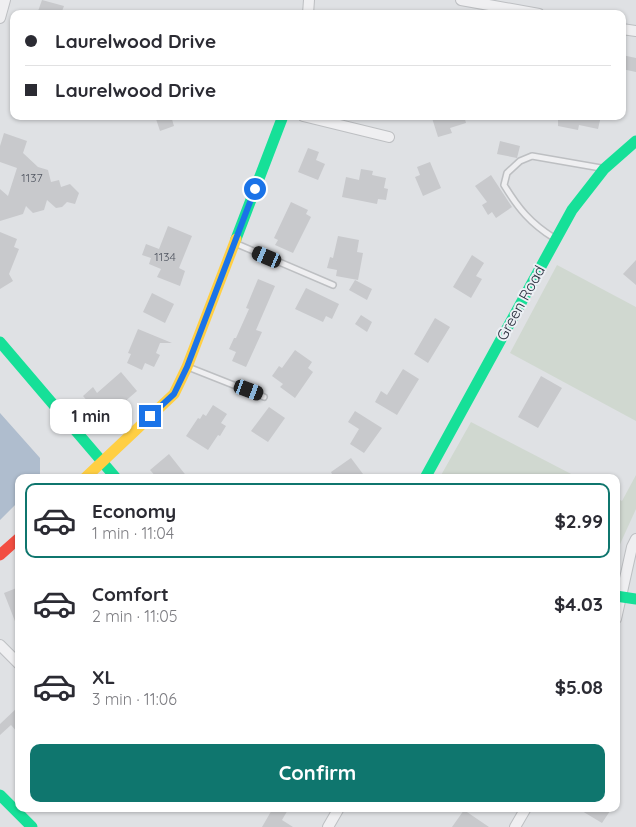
<!DOCTYPE html>
<meta charset="utf-8">
<style>
body{margin:0;font-family:Quicksand,sans-serif;background:#f7f7f7;color:#2b2b33;height:100vh;display:flex;flex-direction:column;font-size:19px;white-space:nowrap}
*{box-sizing:border-box;margin:0}
p{font-size:16px;color:#7c7c81}
.icon{flex:none;width:28px;height:28px;fill:none;stroke:currentColor;stroke-width:2;stroke-linecap:round;stroke-linejoin:round}
.map{position:relative;flex:1;overflow:hidden}
.sheet{position:absolute;left:15px;top:474px;width:605px;height:338px;display:flex;flex-direction:column;background:#fff;border-radius:10px;box-shadow:0 1px 4px #0004}
.sheet>*{flex:none}
.guide{position:absolute;left:10px;top:10px;width:616px;height:110px;border-radius:10px;box-shadow:0 1px 4px #0004;display:grid;align-content:center;height:110px;padding:0 15px;background:#fff}
.end{position:absolute;width:22px;height:22px;margin:-11px;border:6px solid #1a73e8;background:#fff;box-shadow:0 0 0 2px #fff}
.from{border-radius:50%}
.bubble{position:absolute;height:35px;border-radius:10px;background:#fff;box-shadow:0 1px 4px #0004;font-size:16px;font-weight:700;line-height:35px;text-align:center}
.car{position:absolute;width:15px;height:30px;margin:-15px -8px;border-radius:6px;box-shadow:0 0 4px 1px #0007;background:linear-gradient(#222 24%,#8ab4d8 0 40%,#222 0 76%,#8ab4d8 0 86%,#222 0)}
.guide b{display:flex;align-items:center;gap:18px;height:48px;font-size:19px}
.guide b+b{border-top:1px solid #e1e1e2}
.guide i{width:12px;height:12px;background:#2b2b33}
ul{padding:9px 0 0;list-style:none}
li{display:flex;align-items:center;gap:15px;height:75px;margin:0 10px 8px;padding:0 5px;border:2px solid transparent;border-radius:10px}
li div{flex:1}
li b{display:block;font-size:19px}
li em{font-style:normal;font-weight:700}
li.selected{border-color:#0f766e}
li>.icon{width:45px;height:45px;stroke-width:1.5}
.action{display:flex;gap:10px;margin-top:auto;padding:10px 15px}
.action a{flex:1;height:58px;border-radius:10px;background:#0f766e;color:#fff;font-size:20px;font-weight:700;line-height:58px;text-align:center}
.map>svg:first-child{display:block}
</style>
<div class="map">
<svg width="636" height="827" viewBox="0 0 636 827">
<rect width="100%" height="100%" fill="#dfe1e4"/>
<!-- green -->
<path fill="#d0d8d0" d="M 557,265 L 636,307 L 636,421 L 510,353 Z
M 471,422 L 577,477 L 440,477 Z
M 636,475 L 636,509 L 616,553 L 616,498 L 622,501 Z"/>
<!-- water -->
<path fill="#afbdce" d="M 0,413 L 40,458 L 40,477 L 19,478 L 19,501 L 0,520 Z"/>
<!-- building -->
<path fill="#c8c9cc" d="M 42,0 L 64,6 L 61,14 L 37,14 Z
M 622,55 L 636,58 L 636,72 L 622,69 Z
M 155,116 L 171,116 L 174,126 L 160,131 Z
M 438,116 L 464,116 L 466,123 L 450,128 L 452,133 L 438,137 L 432,118 Z
M 558,116 L 601,116 L 598,129 L 579,125 L 578,130 L 558,126 Z
M 4,133 L 27,141 L 23,153 L 38,167 L 48,170 L 51,182 L 59,180 L 61,187 L 70,184 L 79,193 L 75,204 L 67,202 L 62,207 L 56,208 L 47,200 L 44,210 L 33,213 L 26,206 L 23,214 L 0,221 L 0,189 L 8,196 L 17,168 L 0,162 L 0,146 Z
M 500,141 L 520,146 L 517,158 L 497,154 Z
M 308,148 L 319,152 L 316,160 L 325,164 L 318,180 L 298,172 Z
M 430,162 L 441,188 L 423,196 L 415,177 L 420,175 L 417,167 Z
M 361,169 L 373,171 L 372,175 L 386,178 L 384,188 L 388,189 L 386,200 L 378,199 L 377,204 L 342,197 L 346,177 L 359,180 Z
M 491,175 L 512,207 L 496,218 L 492,212 L 488,215 L 482,205 L 487,202 L 475,186 Z
M 291,202 L 308,210 L 306,214 L 311,217 L 293,253 L 275,245 L 278,240 L 274,238 Z
M 168,226 L 192,236 L 179,268 L 185,271 L 180,286 L 157,277 L 161,269 L 149,264 L 151,258 L 142,255 L 146,244 L 159,249 Z
M 0,232 L 17,239 L 14,247 L 19,249 L 9,274 L 13,281 L 0,289 Z
M 338,236 L 359,240 L 357,252 L 363,253 L 358,280 L 336,276 L 337,270 L 327,268 L 330,257 L 333,258 Z
M 472,255 L 484,263 L 476,276 L 482,279 L 471,298 L 453,287 Z
M 636,260 L 636,285 L 623,274 Z
M 258,279 L 275,286 L 256,330 L 262,332 L 246,367 L 232,361 L 236,352 L 229,349 L 234,338 L 236,338 L 249,309 L 246,308 Z
M 355,280 L 372,289 L 367,300 L 349,290 Z
M 306,288 L 339,304 L 332,319 L 326,316 L 323,322 L 295,309 Z
M 152,293 L 174,304 L 165,323 L 143,312 Z
M 361,315 L 372,322 L 367,332 L 355,324 Z
M 435,318 L 450,327 L 428,363 L 414,354 Z
M 138,329 L 172,343 L 160,343 L 156,353 L 160,355 L 154,367 L 145,363 L 142,370 L 127,363 L 131,354 L 128,353 Z
M 295,350 L 312,362 L 308,368 L 313,372 L 295,398 L 280,387 L 283,384 L 272,376 L 279,366 L 282,368 Z
M 403,369 L 419,379 L 397,415 L 375,402 L 381,391 L 387,395 Z
M 121,372 L 137,391 L 115,410 L 108,402 L 96,411 L 83,396 L 93,387 L 97,393 Z
M 541,376 L 562,388 L 538,428 L 518,417 Z
M 213,405 L 227,414 L 221,423 L 226,426 L 220,436 L 218,435 L 208,450 L 186,436 L 198,418 L 200,419 L 203,414 L 206,416 Z
M 269,407 L 285,418 L 268,442 L 251,431 Z
M 355,411 L 382,428 L 364,453 L 350,444 L 359,429 L 348,422 Z
M 169,454 L 188,478 L 157,478 L 150,470 Z
M 351,458 L 366,478 L 334,478 L 331,472 Z
M 19,587 L 19,629 L 18,629 L 4,593 Z
M 19,706 L 19,734 L 11,725 L 0,735 L 0,724 Z
M 273,808 L 289,808 L 282,820 L 293,827 L 262,827 Z
M 577,808 L 612,808 L 602,823 Z
M 464,810 L 489,827 L 452,827 Z"/>
<g fill="none" stroke-linecap="round" stroke-linejoin="round">
<!-- lane casing -->
<g stroke="#bdbfc2" stroke-width="8">
<path id="lane" d="M 554,238 C 530,223 518,208 504,185 L 507,173 L 520,161 L 532,156 L 601,168
M 237,244 L 333,285
M 188,367 L 264,397"/>
</g>
<!-- street casing -->
<g stroke="#bdbfc2" stroke-width="12">
<path id="street" d="M 461,0 L 539,14
M 308,14 L 309,0
M 0,18 L 5,0
M 622,29 L 636,31
M 303,116 L 389,137
M 616,619 L 632,547 L 636,539
M 0,645 L 19,664
M 328,827 L 339,808
M 515,827 L 526,808"/>
</g>
<!-- lane -->
<use href="#lane" stroke="#efeff1" stroke-width="5"/>
<!-- street -->
<use href="#street" stroke="#efeff1" stroke-width="10"/>
<!-- fast -->
<path stroke="#16e098" stroke-width="11" d="M 236,239 L 283,116
M 0,342 L 116,478
M 425,478 L 572,210 L 604,169 L 636,141
M 616,596 L 636,599
M 0,795 L 32,827"/>
<!-- slow -->
<path stroke="#ffcf43" stroke-width="11" d="M 85,478 L 174,394 L 187,367 L 236,239"/>
<!-- jam -->
<path stroke="#f24e42" stroke-width="11" d="M 0,555 L 19,538"/>
</g>
<g fill="none" stroke-linecap="round" stroke-linejoin="round">
<!-- route -->
<path stroke="#1a73e8" stroke-width="6" d="M 150,416 L 174,394 L 187,367 L 255,189"/>
</g>
<g text-anchor="middle" stroke-width="4" stroke-linejoin="round" paint-order="stroke">
<!-- number labels -->
<g font-size="12" fill="#515661">
<text x="32" y="182">1137</text>
<text x="165" y="261">1134</text>
</g>
<!-- street labels -->
<g font-size="15" fill="#282e3c" stroke="#eceff4">
<text transform="translate(521 303) rotate(-61)" y="5">Green Road</text>
</g>
</g>
</svg>
<i class="end from" style="left:255px;top:189px"></i>
<i class="end" style="left:150px;top:416px"></i>
<div class="bubble" style="left:50px;top:399px;width:82px">1 min</div>
<i class="car" style="left:267px;top:257px;rotate:293deg"></i>
<i class="car" style="left:249px;top:390px;rotate:110deg"></i>
<div class="guide">
<b><i class="from"></i>Laurelwood Drive</b>
<b><i></i>Laurelwood Drive</b>
</div>
<section class="sheet">
<ul>
<li class="selected"><svg class="icon" aria-label="car" viewBox="0 0 24 24"><path d="M5 17H2v-5l4-1 3-4h7l3 4 3 1v5h-3M9 17h6M6 11h13"/><circle cx="7" cy="17" r="2"/><circle cx="17" cy="17" r="2"/></svg><div><b>Economy</b><p>1 min · 11:04</p></div><em>$2.99</em></li>
<li><svg class="icon" aria-label="car" viewBox="0 0 24 24"><path d="M5 17H2v-5l4-1 3-4h7l3 4 3 1v5h-3M9 17h6M6 11h13"/><circle cx="7" cy="17" r="2"/><circle cx="17" cy="17" r="2"/></svg><div><b>Comfort</b><p>2 min · 11:05</p></div><em>$4.03</em></li>
<li><svg class="icon" aria-label="car" viewBox="0 0 24 24"><path d="M5 17H2v-5l4-1 3-4h7l3 4 3 1v5h-3M9 17h6M6 11h13"/><circle cx="7" cy="17" r="2"/><circle cx="17" cy="17" r="2"/></svg><div><b>XL</b><p>3 min · 11:06</p></div><em>$5.08</em></li>
</ul>
<div class="action"><a>Confirm</a></div>
</section>
</div>
